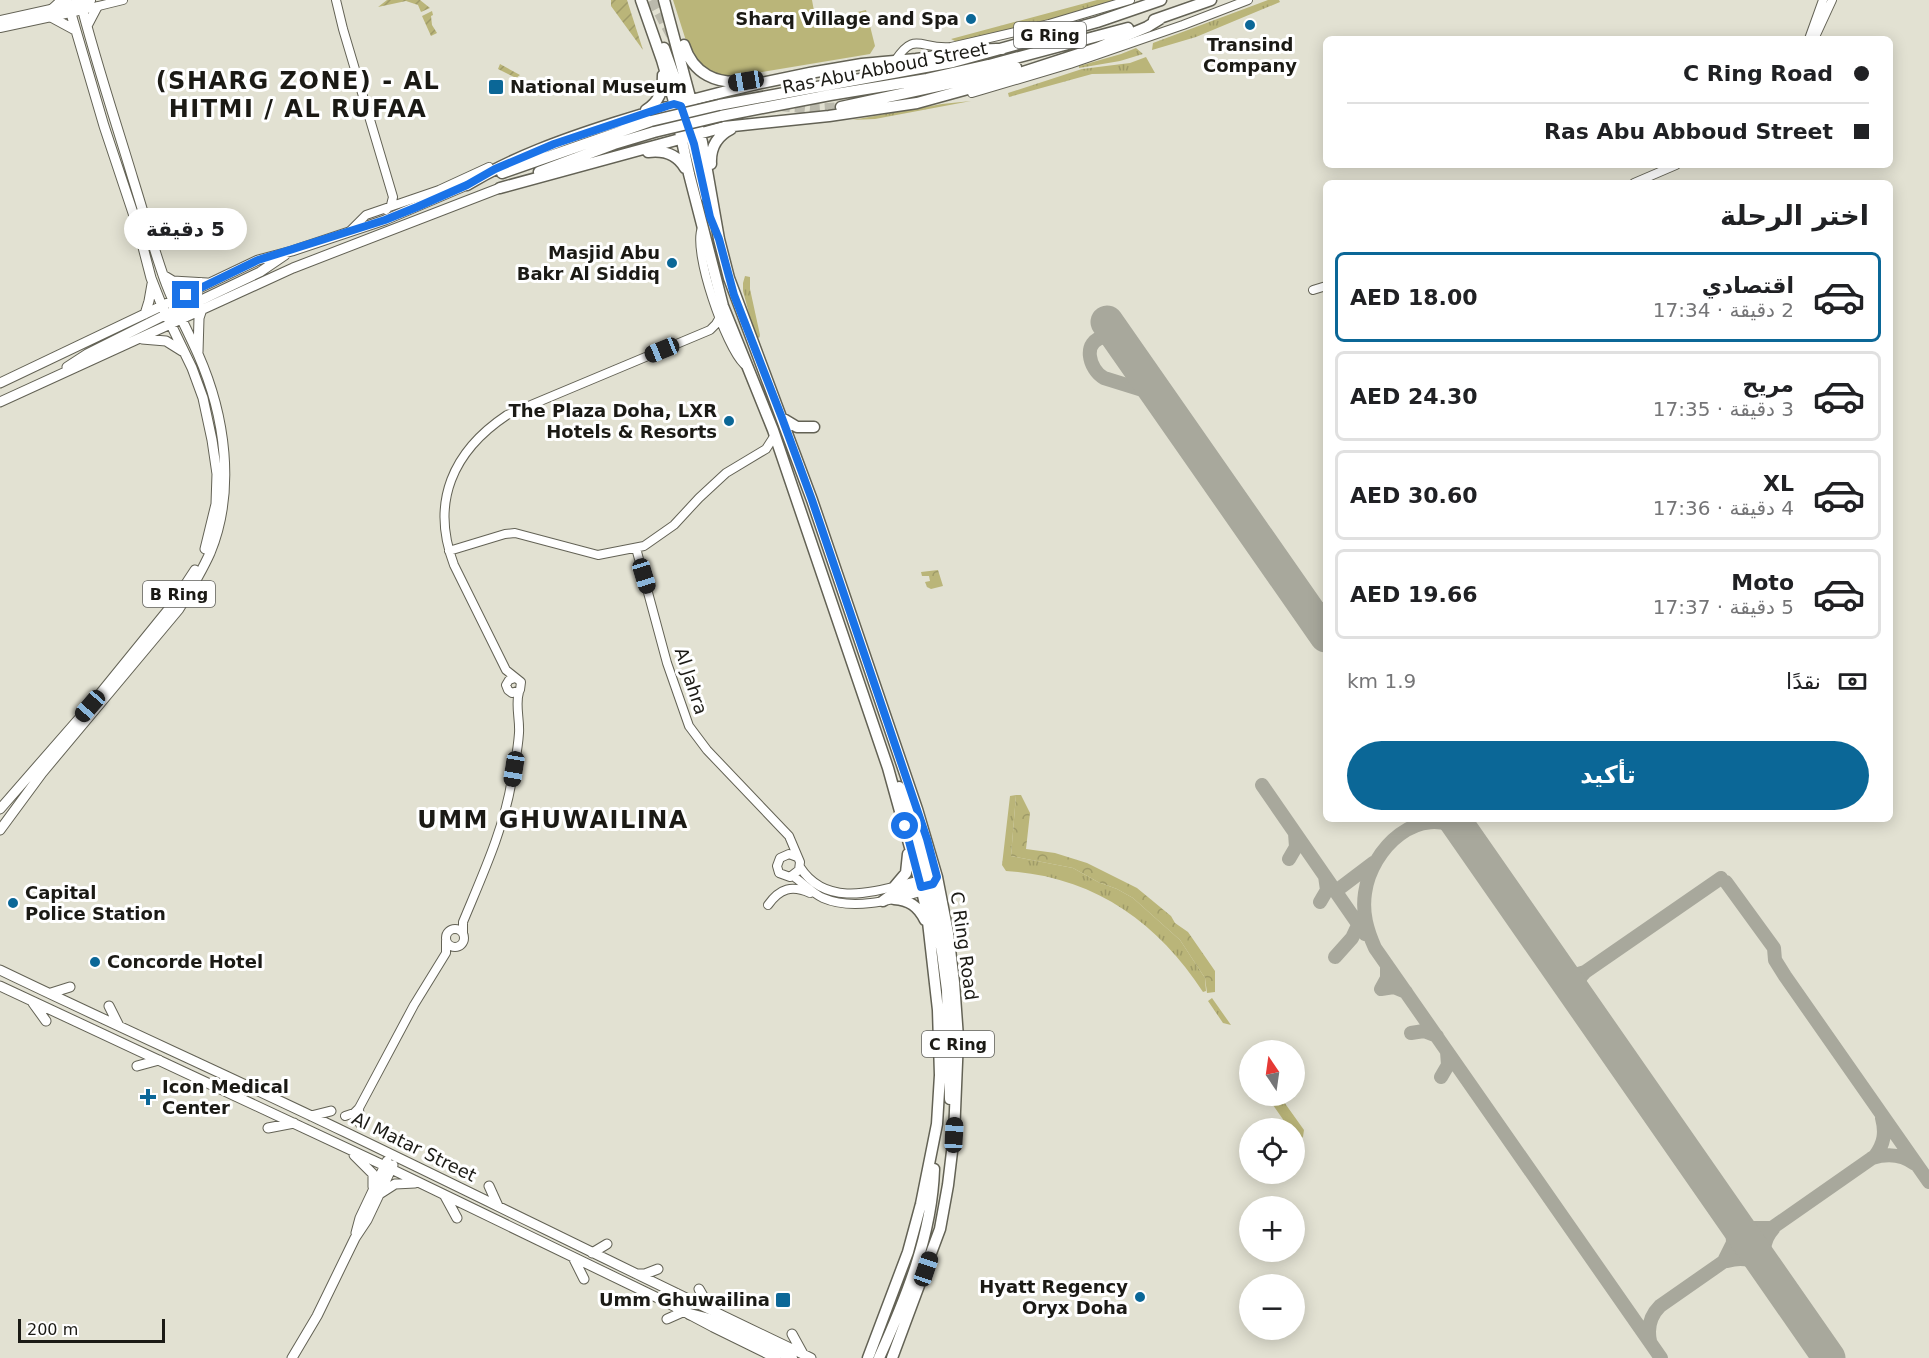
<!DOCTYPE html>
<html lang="ar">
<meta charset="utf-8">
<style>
body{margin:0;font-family:"DejaVu Sans","Noto Sans Arabic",sans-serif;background:#f6f6f6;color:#202124;direction:rtl;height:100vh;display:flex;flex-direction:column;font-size:22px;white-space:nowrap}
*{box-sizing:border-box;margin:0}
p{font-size:20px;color:#757577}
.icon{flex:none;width:33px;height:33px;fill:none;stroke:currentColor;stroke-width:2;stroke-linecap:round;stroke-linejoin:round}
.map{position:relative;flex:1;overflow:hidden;direction:ltr}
.side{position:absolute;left:1323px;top:180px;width:570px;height:642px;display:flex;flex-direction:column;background:#fff;border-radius:9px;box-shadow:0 3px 15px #0003;direction:rtl}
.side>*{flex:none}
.guide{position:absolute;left:1323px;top:36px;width:570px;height:132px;border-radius:9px;box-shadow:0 3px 15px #0003;direction:rtl;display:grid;align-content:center;height:132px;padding:0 24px;background:#fff}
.needle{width:39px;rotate:347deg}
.controls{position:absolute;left:1239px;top:1040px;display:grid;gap:12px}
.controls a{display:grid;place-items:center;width:66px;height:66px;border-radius:50%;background:#fff;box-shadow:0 3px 15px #0003;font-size:30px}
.scale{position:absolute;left:18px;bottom:15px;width:147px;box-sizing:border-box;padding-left:6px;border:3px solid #1b1a15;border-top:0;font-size:16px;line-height:21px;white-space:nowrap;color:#1b1a15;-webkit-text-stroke:4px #fff;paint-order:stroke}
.end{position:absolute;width:27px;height:27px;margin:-14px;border:8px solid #1a73e8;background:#fff;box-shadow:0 0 0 3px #fff}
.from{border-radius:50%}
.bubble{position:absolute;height:42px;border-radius:21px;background:#fff;box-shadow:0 3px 15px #0003;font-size:20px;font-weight:700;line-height:42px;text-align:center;direction:rtl}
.car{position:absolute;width:18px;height:36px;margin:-18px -9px;border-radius:8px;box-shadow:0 0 4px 2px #0007;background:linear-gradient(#222 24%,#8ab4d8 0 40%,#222 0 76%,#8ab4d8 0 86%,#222 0)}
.guide b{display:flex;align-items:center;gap:21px;height:57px;font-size:22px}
.guide b+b{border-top:2px solid #e0e0e0}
.guide i{width:15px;height:15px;background:#202124}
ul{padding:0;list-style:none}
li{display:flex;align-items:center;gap:18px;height:90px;margin:0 12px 9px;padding:0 12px;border:3px solid #e0e0e0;border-radius:9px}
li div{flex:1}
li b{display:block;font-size:22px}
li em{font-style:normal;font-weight:700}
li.selected{border-color:#0b6797}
li>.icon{width:54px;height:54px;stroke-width:1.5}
h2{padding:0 24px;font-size:27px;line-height:72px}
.pay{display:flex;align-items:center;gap:15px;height:66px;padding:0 24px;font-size:22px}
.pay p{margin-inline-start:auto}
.button{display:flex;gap:12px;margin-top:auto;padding:12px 24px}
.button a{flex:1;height:69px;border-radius:36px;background:#0b6797;color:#fff;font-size:24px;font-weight:700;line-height:69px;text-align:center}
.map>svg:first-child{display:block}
</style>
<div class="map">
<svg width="1929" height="1358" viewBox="0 0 1929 1358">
<defs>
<pattern id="grass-tufts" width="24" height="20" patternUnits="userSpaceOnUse" patternTransform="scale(1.5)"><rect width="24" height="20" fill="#bab579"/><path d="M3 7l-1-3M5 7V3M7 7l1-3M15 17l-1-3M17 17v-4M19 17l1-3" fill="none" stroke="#9f9b68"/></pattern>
<pattern id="forest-crowns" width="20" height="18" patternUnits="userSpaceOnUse" patternTransform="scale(1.5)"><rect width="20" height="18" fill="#bab579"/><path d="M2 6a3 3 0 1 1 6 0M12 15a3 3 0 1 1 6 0" fill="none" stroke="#9f9b68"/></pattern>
<pattern id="garden-furrows" width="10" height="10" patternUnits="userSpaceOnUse" patternTransform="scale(1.5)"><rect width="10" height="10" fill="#bab579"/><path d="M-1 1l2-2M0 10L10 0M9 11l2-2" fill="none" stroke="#9f9b68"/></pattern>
</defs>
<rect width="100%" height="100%" fill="#e2e1d2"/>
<!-- grass -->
<path fill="url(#grass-tufts)" d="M 1097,0 L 1118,0 L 1027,26 L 957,42 L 951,39 Z
M 1268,0 L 1279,0 L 1280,2 L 1196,37 L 1152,50 L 1153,43 Z
M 1136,48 L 1143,54 L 1120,61 L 1079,68 L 1079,66 L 1121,54 Z
M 1146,57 L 1155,73 L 1092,74 L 1009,97 L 1008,93 L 1082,69 L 1130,63 Z
M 971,101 L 875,119 L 852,120 L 942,104 Z
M 745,276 L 750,277 L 750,289 L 760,335 L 759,338 L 755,336 L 743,291 L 743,283 Z
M 1016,795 L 1011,856 L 1073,868 L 1098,882 L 1117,889 L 1133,898 L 1180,940 L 1205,978 L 1206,991 L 1203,992 C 1157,921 1092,876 1006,871 L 1002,865 L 1010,796 Z
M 1212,998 L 1231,1025 L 1223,1023 L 1208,1001 Z
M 1266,1095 L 1279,1095 L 1304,1130 L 1303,1137 L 1300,1139 L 1295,1137 L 1294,1128 L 1289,1128 Z"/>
<!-- forest -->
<path fill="url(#forest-crowns)" d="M 938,570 L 943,586 L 931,589 L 927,587 L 925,582 L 930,581 L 929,576 L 922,576 L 921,572 Z
M 1016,795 L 1021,795 L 1030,813 L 1026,849 L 1055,853 L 1087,863 L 1137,888 L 1171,916 L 1175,923 L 1188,932 L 1215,971 L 1215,992 L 1207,993 L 1205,978 L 1180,940 L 1133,898 L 1117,889 L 1098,882 L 1073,868 L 1011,856 Z"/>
<!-- park -->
<path fill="#bab579" d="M 673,0 L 812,0 L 816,22 L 866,10 L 875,46 L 870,54 L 726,78 L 706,70 L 688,47 Z"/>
<!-- garden -->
<path fill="url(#garden-furrows)" d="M 387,0 L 420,0 L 430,8 L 421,12 L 418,5 L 406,1 L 378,7 Z
M 611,0 L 627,0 L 643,50 L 611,6 Z
M 432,11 L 433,15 L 431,16 L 432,25 L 437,33 L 431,36 L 422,16 Z
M 500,64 L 520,75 L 516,78 L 498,69 Z"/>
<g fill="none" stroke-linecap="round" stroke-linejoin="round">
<!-- taxiway -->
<path stroke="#a8a89c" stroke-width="14" d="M 1120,339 C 1115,339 1109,337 1105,337 C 1081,340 1089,370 1104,378 L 1149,392 L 1165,406
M 1303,603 L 1313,610 L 1324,609
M 1321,629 L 1320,618 L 1326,608
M 1262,785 L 1365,934
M 1464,832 C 1419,801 1371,849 1365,893 C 1362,913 1367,930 1375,948 L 1661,1358
M 1289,859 L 1296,847 L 1295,833
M 1726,882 L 1774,948 L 1775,960 L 1785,976 L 1929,1182
M 1336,891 L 1373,863
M 1320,902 L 1327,890 L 1325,876
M 1335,957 L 1352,938 L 1361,919
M 1387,965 L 1387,978 L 1381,989 L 1394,987 L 1406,992
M 1560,973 L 1572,976 L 1585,972 L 1721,878
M 1579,1000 C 1574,989 1577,980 1585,972
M 1411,1033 L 1424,1031 L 1437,1036
M 1441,1077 L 1448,1065 L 1447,1051
M 1872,1158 C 1888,1153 1902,1154 1915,1164
M 1732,1219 L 1749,1228 L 1770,1228
M 1725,1259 L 1733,1243 L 1732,1219
M 1727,1261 C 1744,1256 1756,1260 1769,1272
M 1769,1272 C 1763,1257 1761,1242 1773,1229
M 1650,1341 C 1647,1327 1650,1316 1660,1306 L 1875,1156 C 1884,1144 1886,1133 1882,1118"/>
<!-- runway -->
<path stroke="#a8a89c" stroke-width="33" d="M 1107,322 L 1326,636
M 1454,819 L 1829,1358"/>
<!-- highway-tunnel -->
<path stroke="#bab9ac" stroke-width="10" stroke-dasharray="10 5" stroke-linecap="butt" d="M 652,0 L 673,39
M 780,106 L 812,109 L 841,107"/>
<!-- minor casing -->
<g stroke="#636255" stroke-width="10">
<path id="minor" d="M 336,0 L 343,29 L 393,197 L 391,205 L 386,210
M 0,20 L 91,0
M 0,28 L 70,13 L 123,0
M 1809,39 L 1823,0
M 1814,39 L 1832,0
M 895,61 C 915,30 920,50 951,47 L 1049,24 L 1130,0
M 972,93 L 1070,64 L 1183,25 L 1248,0
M 1634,183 L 1676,165
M 702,228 C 692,251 726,347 744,364
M 351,230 L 366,215 L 439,190 L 489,167
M 1313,290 L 1326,286
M 636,548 L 667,663 L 689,726 L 707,750 L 789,836 L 800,862 L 799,870 L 790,877 L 779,873 L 777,866 L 780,858 L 789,854 L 797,857
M 449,551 L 505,534 L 515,533 L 598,555 L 644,546 L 674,525 L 699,498 L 726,473 L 766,449 L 775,435
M 515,678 L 509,680 L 506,685 L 508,690 L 512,693 L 520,690 L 521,682 L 506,670 L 454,565 C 430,502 453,451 507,415 L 710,330 L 716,324 L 720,317
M 800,867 C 828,911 881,889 922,880
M 793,876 C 803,883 812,893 823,898 C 853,911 891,900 920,892
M 768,905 C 780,888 792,885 810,893
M446 938a9 9 0 1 1 18 0a9 9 0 1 1-18 0Z
M 463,933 L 463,922 C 482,876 504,829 512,779 C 515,764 518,748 519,733 C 520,719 515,705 519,692
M 359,1108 L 360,1124
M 345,1116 L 354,1113 L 359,1108 L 414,1005 L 446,953 L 446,941"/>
</g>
<!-- major casing -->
<g stroke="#636255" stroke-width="11">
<path id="major" d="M 67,0 L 104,126 L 138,228 L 151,278 L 162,306 L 192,368 L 203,398 L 212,440 L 217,474 L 216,504 L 205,549
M 52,9 L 62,0
M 51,17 L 75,30
M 87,26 L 97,7
M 163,275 L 173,281 L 207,283
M 145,314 L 149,301 L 152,284
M 172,314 L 260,272 L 285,255
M 142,339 L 166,341 L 182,351
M 198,352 L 199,318 L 202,309
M 67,367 L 87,354 L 171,312
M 0,383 L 258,260 L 292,251 L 385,220 L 467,185
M 0,402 L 293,268 L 500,188
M 0,809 L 90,706 L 172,605 L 195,570
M 0,830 L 42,773 L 179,609 C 190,591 201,573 210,553 C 236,490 225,415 198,354 C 186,327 172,302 163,275 C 152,243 143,211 133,179 C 115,119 95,60 80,0
M 0,970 C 114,1025 231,1077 345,1132 C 501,1207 655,1284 811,1358
M 0,986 L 385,1166 L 664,1301 L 713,1327 L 776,1358
M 51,993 L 70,987
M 33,1003 L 46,1021
M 109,1006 L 119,1026
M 137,1066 L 159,1060
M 311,1116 L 331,1111
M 268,1128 L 294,1123
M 354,1155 L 373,1174 L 373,1187
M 489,1186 L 498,1206
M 381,1193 L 395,1184 L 415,1183
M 445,1196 L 457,1218
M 356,1233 L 360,1218 L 387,1161
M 592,1253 L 607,1244
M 574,1259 L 584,1279
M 637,1274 L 645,1274 L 658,1269
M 699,1289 L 711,1310
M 667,1319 L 685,1311
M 792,1334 L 803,1354
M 292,1358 L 317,1316 L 355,1238 L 367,1220 L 393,1165"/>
</g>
<!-- highway casing -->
<g stroke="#636255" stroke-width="13">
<path id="highway" d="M 641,0 L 662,60 L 673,98 L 689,174 L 723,306 L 773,430 L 888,768 L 921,887 L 927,913 L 938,1010 L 940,1075 L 937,1124 L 921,1204 L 908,1252 L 868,1358
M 664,0 L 702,142 L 719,239 L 729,278 L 812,500 L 917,809 L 937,877 L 948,933 L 954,982 L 958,1038 L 954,1135 L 948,1185 L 940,1229 L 892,1358
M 1154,20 L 1211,0
M 684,45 C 693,74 717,85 746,81
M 664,48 L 685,107
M 719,105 L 953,62 L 1097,22 L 1161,0
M 841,107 L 984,76 L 1016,67
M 646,110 C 659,102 663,91 663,75
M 721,116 L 830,95 L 927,79 L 989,65 L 1128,28
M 690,131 L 706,197
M 648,152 C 663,150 677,154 685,168
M 711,164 C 710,148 717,136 731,129
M 539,172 L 614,144 L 654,132
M 502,173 L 651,121
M 467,185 C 513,157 564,139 614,123 C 695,97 778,77 862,64 C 880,62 898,61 916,59 C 945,55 972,48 1002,49
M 500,188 L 724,127 L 829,116 L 917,103 L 986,84 L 1097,48 L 1147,27 L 1160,19
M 782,418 L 797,427 L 814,427
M 899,787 L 910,813 L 929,879 L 936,886
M 920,881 L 924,881 L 929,885 L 942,952 L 947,990 L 950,1099
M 895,886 L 906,873 L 908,854
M 894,899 C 909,900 918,906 925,920
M 883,901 L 894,893 L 927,886
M 690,1314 L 717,1321 L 792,1358
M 879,1358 C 906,1298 932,1235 934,1169"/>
</g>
<!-- minor -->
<use href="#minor" stroke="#fff" stroke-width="8"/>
<!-- major -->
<use href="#major" stroke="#fff" stroke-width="9"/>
<!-- highway -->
<use href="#highway" stroke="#fff" stroke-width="10"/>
<!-- highway-bridge casing -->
<g stroke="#636255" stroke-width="13" stroke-linecap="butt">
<path id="highway-bridge" d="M 651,121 L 719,105
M 654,132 L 721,116"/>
</g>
<!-- highway-bridge -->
<use href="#highway-bridge" stroke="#fff" stroke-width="10"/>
</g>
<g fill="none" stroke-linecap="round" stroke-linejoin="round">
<!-- route -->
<path stroke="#1a73e8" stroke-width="8" d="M 186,295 L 258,260 L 385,220 L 417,207 L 467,185 L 495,169 L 554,144 L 667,106 L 674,104 L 681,106 L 694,144 L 710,217 L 719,239 L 734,295 L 782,418 L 812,500 L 927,839 L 937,877 L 933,884 L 921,887 L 905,826"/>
</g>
<!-- markers -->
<g fill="#0b6797" stroke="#fff" stroke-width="2">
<circle cx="971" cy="19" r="6"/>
<circle cx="1250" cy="25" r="6"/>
<rect x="488" y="79" width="16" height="16" rx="3"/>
<circle cx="672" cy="263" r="6"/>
<circle cx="729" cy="421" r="6"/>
<circle cx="13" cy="903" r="6"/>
<circle cx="95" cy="962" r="6"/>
<path d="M145 1088h6v6h6v6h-6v6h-6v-6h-6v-6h6z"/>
<circle cx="1140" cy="1297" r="6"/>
<rect x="775" y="1292" width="16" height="16" rx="3"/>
</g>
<g text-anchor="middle" stroke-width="6" stroke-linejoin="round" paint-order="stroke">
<!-- shield labels -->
<g fill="#fff" stroke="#5f5f5b" stroke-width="1.5">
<rect x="1014" y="22" width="72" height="26" rx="4.5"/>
<rect x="143" y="581" width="72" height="26" rx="4.5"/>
<rect x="922" y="1031" width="72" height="26" rx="4.5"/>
</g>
<g font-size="16" font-weight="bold" fill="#1b1a15">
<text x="1050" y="41">G Ring</text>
<text x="179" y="600">B Ring</text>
<text x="958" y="1050">C Ring</text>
</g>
<!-- poi labels -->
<g font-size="18" font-weight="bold" fill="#1b1a15" stroke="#fff" text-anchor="end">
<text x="959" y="25">Sharq Village and Spa</text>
<text x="1250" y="51" text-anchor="middle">Transind<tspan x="1250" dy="21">Company</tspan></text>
<text x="510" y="93" text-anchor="start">National Museum</text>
<text x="660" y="259">Masjid Abu<tspan x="660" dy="21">Bakr Al Siddiq</tspan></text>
<text x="717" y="417">The Plaza Doha, LXR<tspan x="717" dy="21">Hotels &amp; Resorts</tspan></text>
<text x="25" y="899" text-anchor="start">Capital<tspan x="25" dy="21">Police Station</tspan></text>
<text x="107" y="968" text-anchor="start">Concorde Hotel</text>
<text x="162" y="1093" text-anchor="start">Icon Medical<tspan x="162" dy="21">Center</tspan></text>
<text x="1128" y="1293">Hyatt Regency<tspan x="1128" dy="21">Oryx Doha</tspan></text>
<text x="770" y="1306">Umm Ghuwailina</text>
</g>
<!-- street labels -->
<g font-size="18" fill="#1b1a15" stroke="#fff">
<text transform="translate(885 68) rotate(-11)" y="6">Ras Abu Abboud Street</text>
<text transform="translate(691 681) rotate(72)" y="6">Al Jahra</text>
<text transform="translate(964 946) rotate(82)" y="6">C Ring Road</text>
<text transform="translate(414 1147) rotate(26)" y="6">Al Matar Street</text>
</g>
<!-- district labels -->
<g font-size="24" font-weight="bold" letter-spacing="1.5" fill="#1b1a15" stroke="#fff">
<text x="298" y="89">(SHARG ZONE) - AL<tspan x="298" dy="28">HITMI / AL RUFAA</tspan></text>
<text x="553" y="828">UMM GHUWAILINA</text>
</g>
</g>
</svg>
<div class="controls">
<a><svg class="needle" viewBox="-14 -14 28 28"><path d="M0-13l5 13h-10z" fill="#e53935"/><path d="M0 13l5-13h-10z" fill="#757577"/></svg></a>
<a><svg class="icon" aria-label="locate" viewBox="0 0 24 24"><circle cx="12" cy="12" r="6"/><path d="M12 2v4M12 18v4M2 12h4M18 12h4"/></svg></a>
<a>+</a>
<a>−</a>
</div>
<div class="scale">200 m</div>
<i class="end from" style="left:905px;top:826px"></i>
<i class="end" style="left:186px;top:295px"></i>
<div class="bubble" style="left:124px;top:208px;width:123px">5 دقيقة</div>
<i class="car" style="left:746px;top:81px;rotate:261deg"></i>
<i class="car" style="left:662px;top:350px;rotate:248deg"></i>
<i class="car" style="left:644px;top:576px;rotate:163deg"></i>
<i class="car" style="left:90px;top:706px;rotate:221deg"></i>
<i class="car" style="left:514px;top:769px;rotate:189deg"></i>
<i class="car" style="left:954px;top:1135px;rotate:3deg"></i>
<i class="car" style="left:926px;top:1269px;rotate:19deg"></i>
<div class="guide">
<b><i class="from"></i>C Ring Road</b>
<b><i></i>Ras Abu Abboud Street</b>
</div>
<section class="side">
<h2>اختر الرحلة</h2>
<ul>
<li class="selected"><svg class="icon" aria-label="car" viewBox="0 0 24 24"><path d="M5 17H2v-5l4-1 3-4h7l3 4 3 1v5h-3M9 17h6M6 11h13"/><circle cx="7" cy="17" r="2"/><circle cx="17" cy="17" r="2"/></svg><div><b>اقتصادي</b><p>2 دقيقة · 17:34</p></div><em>AED 18.00</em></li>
<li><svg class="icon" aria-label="car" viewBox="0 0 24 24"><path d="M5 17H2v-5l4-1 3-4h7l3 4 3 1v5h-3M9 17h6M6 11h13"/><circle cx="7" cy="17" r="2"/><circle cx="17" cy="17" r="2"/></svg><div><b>مريح</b><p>3 دقيقة · 17:35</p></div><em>AED 24.30</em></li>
<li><svg class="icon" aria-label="car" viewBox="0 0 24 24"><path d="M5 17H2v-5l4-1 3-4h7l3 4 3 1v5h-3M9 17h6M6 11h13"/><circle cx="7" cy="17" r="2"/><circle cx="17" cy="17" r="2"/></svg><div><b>XL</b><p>4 دقيقة · 17:36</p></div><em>AED 30.60</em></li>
<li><svg class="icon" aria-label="car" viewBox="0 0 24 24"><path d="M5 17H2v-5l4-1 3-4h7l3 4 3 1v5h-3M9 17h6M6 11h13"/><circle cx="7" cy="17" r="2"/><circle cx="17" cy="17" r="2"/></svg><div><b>Moto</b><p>5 دقيقة · 17:37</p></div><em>AED 19.66</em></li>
</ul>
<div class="pay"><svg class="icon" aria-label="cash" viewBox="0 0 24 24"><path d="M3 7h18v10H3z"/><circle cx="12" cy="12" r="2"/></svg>نقدًا<p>1.9 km</p></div>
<div class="button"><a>تأكيد</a></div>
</section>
</div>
